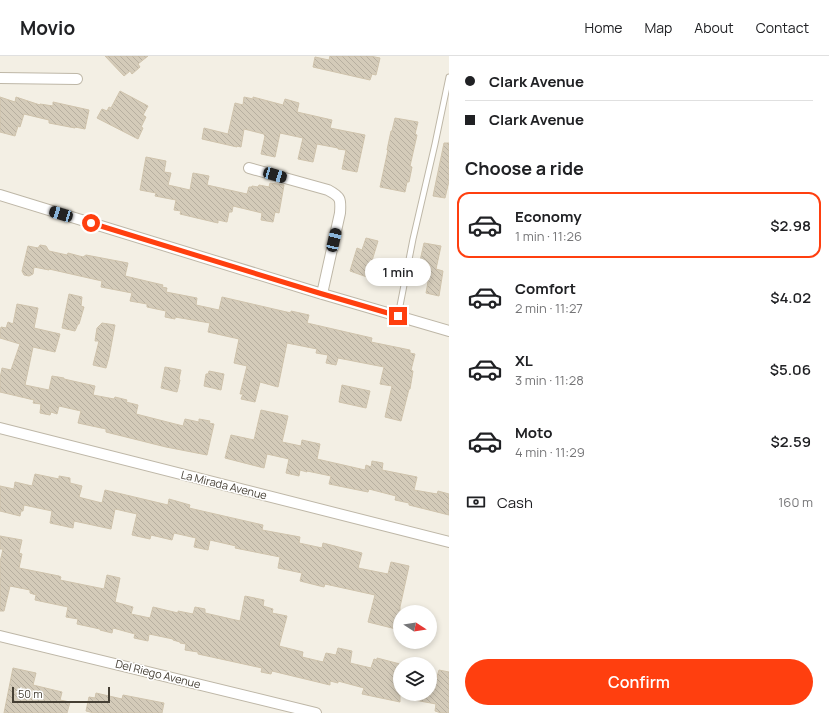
<!DOCTYPE html>
<meta charset="utf-8">
<style>
body{margin:0;font-family:Manrope,sans-serif;background:#f6f6f6;color:#202124;height:100vh;display:flex;flex-direction:column;font-size:15px;white-space:nowrap}
*{box-sizing:border-box;margin:0}
p{font-size:13px;color:#757577}
.icon{flex:none;width:22px;height:22px;fill:none;stroke:currentColor;stroke-width:2;stroke-linecap:round;stroke-linejoin:round}
.map{position:relative;flex:1;overflow:hidden}
.sheet{display:flex;flex-direction:column;background:#fff;width:380px}
.sheet>*{flex:none}
.banner{display:grid;align-content:center;height:88px;padding:0 16px;background:#fff}
.needle{width:26px;rotate:102deg}
.controls{position:absolute;left:393px;top:549px;display:grid;gap:8px}
.controls a{display:grid;place-items:center;width:44px;height:44px;border-radius:50%;background:#fff;box-shadow:0 2px 6px #0003;font-size:20px}
.scale{position:absolute;left:12px;bottom:10px;width:98px;box-sizing:border-box;padding-left:4px;border:2px solid #453f34;border-top:0;font-size:11px;line-height:14px;white-space:nowrap;color:#453f34;-webkit-text-stroke:3px #fff;paint-order:stroke}
.end{position:absolute;width:18px;height:18px;margin:-9px;border:5px solid #ff3f0f;background:#fff;box-shadow:0 0 0 2px #fff}
.from{border-radius:50%}
.bubble{position:absolute;height:28px;border-radius:14px;background:#fff;box-shadow:0 2px 6px #0003;font-size:13px;font-weight:600;line-height:28px;text-align:center}
.car{position:absolute;width:12px;height:24px;margin:-12px -6px;border-radius:5px;box-shadow:0 0 3px 1px #0007;background:linear-gradient(#222 24%,#8ab4d8 0 40%,#222 0 76%,#8ab4d8 0 86%,#222 0)}
.banner b{display:flex;align-items:center;gap:14px;height:38px;font-size:15px}
.banner b+b{border-top:1px solid #e0e0e0}
.banner i{width:10px;height:10px;background:#202124}
ul{padding:0;list-style:none}
li{display:flex;align-items:center;gap:12px;height:66px;margin:0 8px 6px;padding:0 8px;border:2px solid transparent;border-radius:12px}
li div{flex:1}
li b{display:block;font-size:15px}
li em{font-style:normal;font-weight:600}
li.selected{border-color:#ff3f0f}
li>.icon{width:36px;height:36px;stroke-width:1.5}
h2{padding:0 16px;font-size:18px;line-height:48px}
.pay{display:flex;align-items:center;gap:10px;height:44px;padding:0 16px;font-size:15px}
.pay p{margin-inline-start:auto}
.primary-button{display:flex;gap:8px;margin-top:auto;padding:8px 16px}
.primary-button a{flex:1;height:46px;border-radius:24px;background:#ff3f0f;color:#fff;font-size:16px;font-weight:600;line-height:46px;text-align:center}
header{display:flex;align-items:center;gap:24px;box-sizing:border-box;height:56px;padding:0 20px;background:#fff;border-bottom:1px solid #e0e0e0}
header strong{font-size:19px}
nav{display:flex;gap:22px;margin-inline-start:auto;font-size:14px}
main{display:flex;flex:1;min-height:0}
.map>svg:first-child{display:block}
</style>
<header>
<strong>Movio</strong>
<nav><a>Home</a><a>Map</a><a>About</a><a>Contact</a></nav>
</header>
<main>
<div class="map">
<svg width="449" height="657" viewBox="0 0 449 657">
<defs>
<pattern id="building-back-hatch" width="6" height="6" patternUnits="userSpaceOnUse"><rect width="6" height="6" fill="#d4cbb9"/><path d="M-1 5l2 2M0 0l6 6M5-1l2 2" fill="none" stroke="#b7afa0"/></pattern>
</defs>
<rect width="100%" height="100%" fill="#f3efe4"/>
<!-- building -->
<path fill="url(#building-back-hatch)" stroke="#cfc3ac" d="M 105,0 L 148,0 L 138,8 L 140,11 L 132,18 L 130,15 L 124,20 Z
M 330,0 L 370,0 L 380,2 L 376,19 L 372,18 L 370,24 L 313,11 L 315,1 L 329,4 Z
M 120,35 L 148,50 L 143,59 L 146,61 L 141,71 L 143,72 L 138,83 L 97,62 L 102,53 L 107,55 L 109,51 L 111,52 Z
M 0,41 L 15,46 L 16,41 L 40,49 L 40,48 L 53,50 L 53,46 L 89,54 L 85,73 L 75,71 L 75,72 L 49,67 L 49,64 L 24,58 L 20,71 L 18,70 L 15,80 L 0,76 Z
M 244,41 L 253,43 L 253,41 L 283,49 L 285,43 L 299,47 L 297,56 L 332,64 L 330,72 L 365,79 L 357,116 L 342,113 L 346,94 L 338,93 L 338,92 L 317,88 L 313,106 L 298,103 L 303,82 L 280,77 L 275,101 L 261,98 L 265,80 L 264,79 L 264,78 L 244,73 L 241,91 L 237,90 L 237,91 L 202,83 L 204,72 L 228,78 L 235,47 L 243,49 Z
M 395,62 L 418,66 L 415,78 L 417,79 L 410,110 L 412,111 L 409,126 L 407,126 L 405,136 L 380,131 L 388,94 L 387,94 L 391,75 L 392,75 Z
M 444,87 L 449,87 L 449,125 L 445,142 L 433,140 Z
M 146,101 L 166,105 L 164,116 L 171,117 L 168,129 L 190,134 L 193,117 L 209,120 L 207,129 L 247,138 L 249,131 L 252,131 L 252,130 L 258,131 L 259,129 L 269,131 L 270,127 L 284,129 L 279,157 L 275,156 L 273,166 L 261,164 L 262,157 L 233,150 L 232,156 L 229,156 L 227,166 L 218,164 L 218,167 L 180,158 L 181,155 L 174,154 L 176,144 L 155,140 L 156,137 L 140,134 Z
M 366,182 L 378,185 L 367,221 L 350,215 L 357,192 L 362,194 Z
M 424,187 L 441,190 L 436,213 L 443,215 L 439,240 L 426,237 L 428,226 L 416,223 Z
M 40,189 L 46,190 L 49,195 L 67,199 L 68,197 L 83,201 L 86,199 L 128,207 L 125,220 L 163,229 L 162,231 L 167,232 L 166,236 L 197,242 L 196,249 L 219,254 L 222,241 L 291,257 L 291,255 L 309,259 L 307,267 L 372,282 L 371,286 L 410,294 L 410,297 L 415,298 L 411,314 L 413,315 L 410,333 L 409,333 L 401,365 L 385,361 L 392,330 L 380,328 L 384,311 L 338,302 L 336,309 L 326,307 L 328,299 L 316,297 L 317,293 L 287,287 L 278,331 L 260,326 L 255,346 L 241,343 L 243,338 L 240,338 L 247,310 L 234,307 L 239,283 L 208,276 L 210,267 L 175,261 L 175,263 L 165,261 L 166,255 L 147,251 L 147,248 L 130,245 L 132,237 L 101,231 L 102,225 L 49,213 L 49,214 L 34,211 L 33,218 L 29,220 L 24,219 L 22,215 L 28,190 L 38,192 Z
M 69,238 L 82,241 L 81,250 L 84,251 L 79,268 L 78,268 L 75,275 L 62,272 Z
M 17,248 L 38,252 L 34,272 L 60,278 L 55,296 L 33,291 L 25,329 L 49,334 L 52,320 L 64,322 L 64,323 L 95,330 L 93,339 L 114,343 L 115,341 L 127,344 L 126,346 L 138,349 L 136,358 L 183,370 L 185,363 L 199,366 L 199,363 L 210,365 L 209,367 L 214,368 L 207,399 L 166,391 L 106,376 L 106,373 L 78,367 L 81,355 L 59,350 L 57,358 L 51,356 L 50,359 L 40,357 L 41,348 L 33,347 L 34,344 L 0,336 L 0,322 L 2,312 L 11,314 L 20,288 L 0,282 L 0,276 L 1,271 L 6,272 L 8,266 L 13,268 Z
M 102,267 L 115,269 L 109,301 L 106,312 L 93,309 L 99,285 L 95,285 L 97,272 Z
M 165,311 L 181,314 L 179,323 L 180,324 L 177,336 L 161,332 Z
M 209,315 L 224,318 L 221,334 L 204,330 L 206,318 L 208,318 Z
M 342,329 L 370,335 L 366,352 L 339,346 Z
M 261,354 L 288,360 L 282,386 L 301,390 L 302,384 L 320,388 L 317,403 L 365,414 L 366,409 L 371,411 L 372,405 L 383,407 L 382,414 L 417,421 L 414,434 L 437,438 L 438,435 L 449,438 L 449,459 L 409,449 L 409,447 L 395,444 L 396,440 L 369,433 L 368,436 L 329,428 L 331,420 L 307,415 L 307,416 L 300,414 L 299,420 L 286,417 L 289,403 L 267,398 L 264,412 L 225,402 L 231,379 L 254,384 Z
M 35,418 L 59,423 L 59,420 L 70,422 L 70,427 L 82,430 L 79,441 L 82,442 L 102,447 L 105,434 L 168,449 L 169,443 L 190,449 L 189,452 L 263,469 L 262,474 L 300,481 L 299,487 L 322,492 L 323,487 L 362,497 L 358,512 L 388,518 L 391,506 L 409,510 L 400,551 L 400,574 L 368,566 L 375,539 L 325,528 L 324,531 L 300,525 L 302,517 L 278,512 L 280,501 L 235,492 L 236,490 L 210,484 L 208,494 L 194,491 L 196,482 L 174,477 L 172,484 L 151,479 L 150,483 L 132,479 L 137,458 L 115,453 L 111,473 L 74,465 L 73,472 L 50,467 L 52,455 L 24,449 L 23,455 L 21,455 L 20,460 L 0,455 L 0,430 L 14,433 L 15,426 L 32,430 Z
M 0,480 L 22,484 L 19,497 L 22,498 L 19,512 L 59,520 L 61,521 L 60,524 L 104,533 L 107,519 L 120,522 L 115,546 L 133,551 L 131,558 L 150,562 L 153,551 L 178,557 L 178,555 L 193,558 L 195,551 L 205,553 L 205,557 L 240,565 L 245,540 L 264,544 L 263,550 L 273,553 L 272,557 L 287,560 L 279,590 L 303,596 L 302,601 L 323,606 L 326,597 L 336,599 L 338,592 L 352,595 L 350,607 L 371,612 L 374,603 L 377,604 L 377,602 L 400,608 L 400,646 L 362,638 L 364,632 L 338,625 L 338,627 L 330,625 L 330,629 L 272,615 L 271,618 L 261,616 L 262,612 L 198,598 L 198,596 L 185,594 L 186,588 L 180,587 L 180,586 L 173,584 L 173,583 L 149,578 L 148,585 L 134,582 L 135,578 L 113,572 L 112,577 L 100,574 L 100,573 L 77,568 L 78,563 L 66,561 L 68,551 L 35,544 L 36,539 L 30,537 L 30,534 L 10,530 L 4,555 L 0,555 L 0,506 L 3,493 L 0,493 Z
M 13,612 L 36,617 L 33,629 L 62,636 L 60,644 L 70,646 L 67,657 L 4,657 Z
M 439,614 L 449,616 L 449,657 L 441,657 L 435,655 L 436,648 L 409,643 L 410,638 L 431,638 L 433,630 L 434,630 Z
M 96,637 L 122,643 L 123,639 L 164,647 L 162,657 L 94,657 L 86,655 L 89,641 L 95,642 Z"/>
<g fill="none" stroke-linecap="round" stroke-linejoin="round">
<!-- service casing -->
<g stroke="#beb7a7" stroke-width="7">
<path id="service" d="M 398,260 L 413,183 L 435,88 L 449,21"/>
</g>
<!-- minor casing -->
<g stroke="#beb7a7" stroke-width="12">
<path id="minor" d="M 0,22 L 77,23
M 249,112 L 328,134 C 341,141 341,143 340,157 L 322,238
M 0,139 L 319,237 L 449,275
M 0,372 L 449,486
M 0,580 L 316,657"/>
</g>
<!-- service -->
<use href="#service" stroke="#fff" stroke-width="5"/>
<!-- minor -->
<use href="#minor" stroke="#fff" stroke-width="10"/>
</g>
<g fill="none" stroke-linecap="round" stroke-linejoin="round">
<!-- route -->
<path stroke="#ff3f0f" stroke-width="5" d="M 91,167 L 319,237 L 398,260"/>
</g>
<g text-anchor="middle" stroke-width="3" stroke-linejoin="round" paint-order="stroke">
<!-- street labels -->
<g font-size="11" fill="#453f34" stroke="#fff">
<text transform="translate(224 429) rotate(14)" y="4">La Mirada Avenue</text>
<text transform="translate(158 618) rotate(14)" y="4">Del Riego Avenue</text>
</g>
</g>
</svg>
<div class="controls">
<a><svg class="needle" viewBox="-14 -14 28 28"><path d="M0-13l5 13h-10z" fill="#e53935"/><path d="M0 13l5-13h-10z" fill="#757577"/></svg></a>
<a><svg class="icon" aria-label="layers" viewBox="0 0 24 24"><path d="M12 4l9 5-9 5-9-5zM3 14l9 5 9-5"/></svg></a>
</div>
<div class="scale">50 m</div>
<i class="end from" style="left:91px;top:167px"></i>
<i class="end" style="left:398px;top:260px"></i>
<div class="bubble" style="left:365px;top:202px;width:66px">1 min</div>
<i class="car" style="left:275px;top:119px;rotate:106deg"></i>
<i class="car" style="left:61px;top:158px;rotate:287deg"></i>
<i class="car" style="left:334px;top:184px;rotate:13deg"></i>
</div>
<section class="sheet">
<div class="banner">
<b><i class="from"></i>Clark Avenue</b>
<b><i></i>Clark Avenue</b>
</div>
<h2>Choose a ride</h2>
<ul>
<li class="selected"><svg class="icon" aria-label="car" viewBox="0 0 24 24"><path d="M5 17H2v-5l4-1 3-4h7l3 4 3 1v5h-3M9 17h6M6 11h13"/><circle cx="7" cy="17" r="2"/><circle cx="17" cy="17" r="2"/></svg><div><b>Economy</b><p>1 min · 11:26</p></div><em>$2.98</em></li>
<li><svg class="icon" aria-label="car" viewBox="0 0 24 24"><path d="M5 17H2v-5l4-1 3-4h7l3 4 3 1v5h-3M9 17h6M6 11h13"/><circle cx="7" cy="17" r="2"/><circle cx="17" cy="17" r="2"/></svg><div><b>Comfort</b><p>2 min · 11:27</p></div><em>$4.02</em></li>
<li><svg class="icon" aria-label="car" viewBox="0 0 24 24"><path d="M5 17H2v-5l4-1 3-4h7l3 4 3 1v5h-3M9 17h6M6 11h13"/><circle cx="7" cy="17" r="2"/><circle cx="17" cy="17" r="2"/></svg><div><b>XL</b><p>3 min · 11:28</p></div><em>$5.06</em></li>
<li><svg class="icon" aria-label="car" viewBox="0 0 24 24"><path d="M5 17H2v-5l4-1 3-4h7l3 4 3 1v5h-3M9 17h6M6 11h13"/><circle cx="7" cy="17" r="2"/><circle cx="17" cy="17" r="2"/></svg><div><b>Moto</b><p>4 min · 11:29</p></div><em>$2.59</em></li>
</ul>
<div class="pay"><svg class="icon" aria-label="cash" viewBox="0 0 24 24"><path d="M3 7h18v10H3z"/><circle cx="12" cy="12" r="2"/></svg>Cash<p>160 m</p></div>
<div class="primary-button"><a>Confirm</a></div>
</section>
</main>
